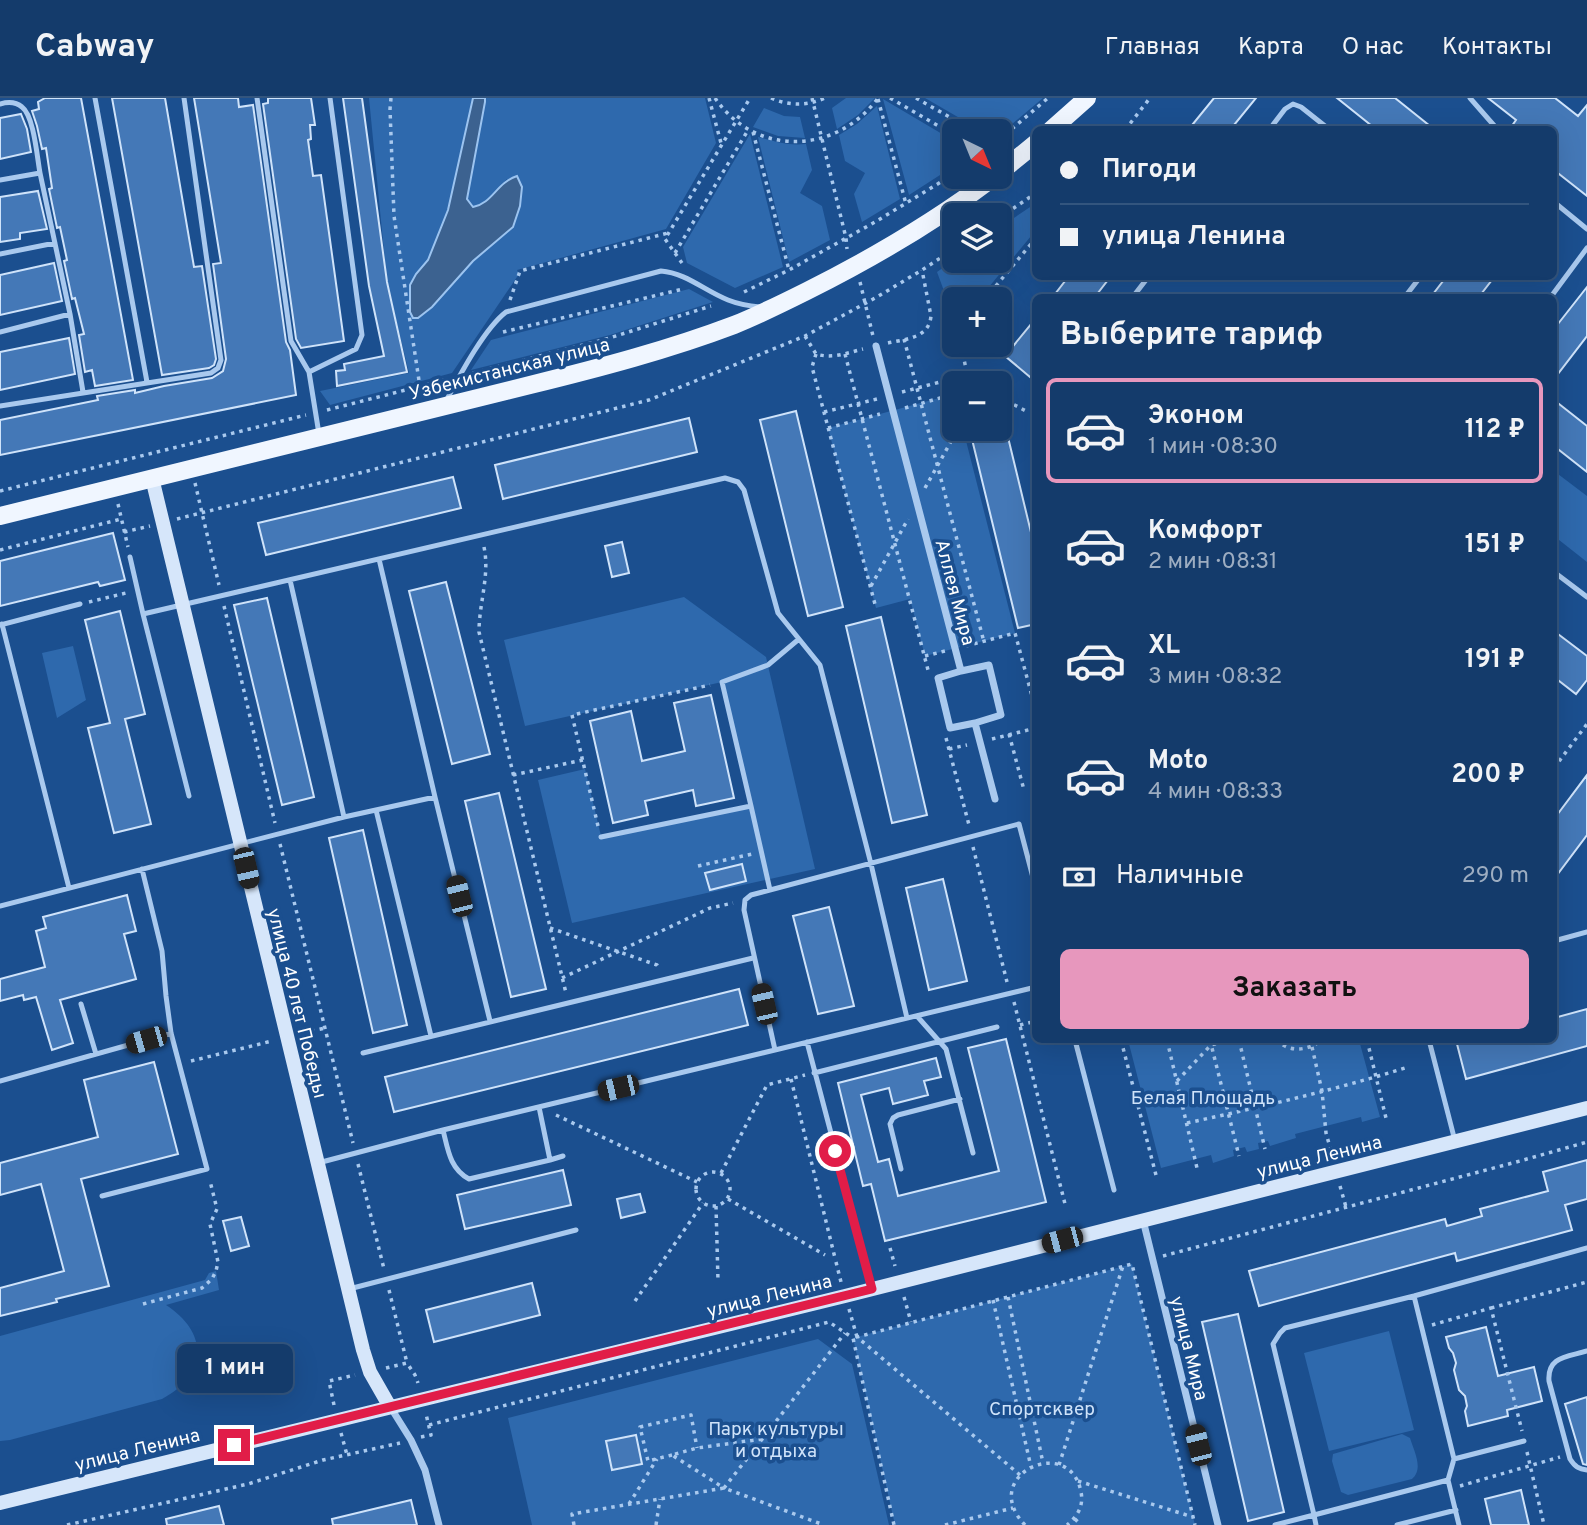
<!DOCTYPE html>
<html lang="ru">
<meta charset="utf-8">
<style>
body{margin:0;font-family:Overpass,sans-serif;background:#1d4271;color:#f1f3f6;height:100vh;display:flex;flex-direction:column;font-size:26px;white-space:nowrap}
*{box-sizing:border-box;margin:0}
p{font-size:23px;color:#9dadc1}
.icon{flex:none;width:38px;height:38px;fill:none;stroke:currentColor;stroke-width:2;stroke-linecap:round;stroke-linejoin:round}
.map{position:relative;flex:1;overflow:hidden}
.side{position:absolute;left:1032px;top:196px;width:525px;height:749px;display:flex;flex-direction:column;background:#143b6b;border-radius:10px;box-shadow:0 7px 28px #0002,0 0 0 2px #33557e}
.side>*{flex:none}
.banner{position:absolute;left:1032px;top:28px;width:525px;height:154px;border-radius:10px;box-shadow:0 7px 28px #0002,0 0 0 2px #33557e;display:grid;align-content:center;height:154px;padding:0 28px;background:#143b6b}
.needle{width:46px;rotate:137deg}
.tools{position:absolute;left:942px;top:21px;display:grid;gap:14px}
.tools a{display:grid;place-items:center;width:70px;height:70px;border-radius:10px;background:#143b6b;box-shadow:0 7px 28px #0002,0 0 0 2px #33557e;font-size:35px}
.end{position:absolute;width:32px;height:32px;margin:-16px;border:9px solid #e11d48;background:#fff;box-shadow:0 0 0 4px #fff}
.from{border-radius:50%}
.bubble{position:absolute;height:49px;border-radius:10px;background:#143b6b;box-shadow:0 7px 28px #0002,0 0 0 2px #33557e;font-size:23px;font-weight:700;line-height:49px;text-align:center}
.car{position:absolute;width:21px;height:42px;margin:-21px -10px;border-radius:9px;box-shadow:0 0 5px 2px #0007;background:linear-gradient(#222 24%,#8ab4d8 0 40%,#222 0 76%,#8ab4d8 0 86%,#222 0)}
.banner b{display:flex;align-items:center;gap:24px;height:66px;font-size:26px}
.banner b+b{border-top:2px solid #33557e}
.banner i{width:18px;height:18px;background:#f1f3f6}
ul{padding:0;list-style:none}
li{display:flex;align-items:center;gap:21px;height:105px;margin:0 14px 10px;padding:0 14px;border:4px solid transparent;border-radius:10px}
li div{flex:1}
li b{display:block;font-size:26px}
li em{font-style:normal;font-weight:700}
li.active{border-color:#e797bd}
li>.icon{width:63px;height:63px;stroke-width:1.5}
h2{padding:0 28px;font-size:32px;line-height:84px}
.pay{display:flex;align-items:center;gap:18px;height:77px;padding:0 28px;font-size:26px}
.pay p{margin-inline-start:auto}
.cta{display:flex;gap:14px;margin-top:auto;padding:14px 28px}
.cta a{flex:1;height:80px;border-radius:10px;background:#e797bd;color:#111;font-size:28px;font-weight:700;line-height:80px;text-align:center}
header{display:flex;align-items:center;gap:42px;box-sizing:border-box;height:98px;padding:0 35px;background:#143b6b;border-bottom:2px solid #33557e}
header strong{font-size:33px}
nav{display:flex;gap:38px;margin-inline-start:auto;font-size:24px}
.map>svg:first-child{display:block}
</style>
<header>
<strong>Cabway</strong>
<nav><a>Главная</a><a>Карта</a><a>О нас</a><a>Контакты</a></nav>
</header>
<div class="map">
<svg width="1587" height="1427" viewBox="0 0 1587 1427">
<rect width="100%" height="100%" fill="#1b4f8f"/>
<!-- green -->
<path fill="#2e69ad" d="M 369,0 L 473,0 L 448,112 L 428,162 L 416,176 L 418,220 L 432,209 L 473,163 L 513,129 L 507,81 L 482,107 L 473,109 L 467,101 L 485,0 L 705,0 L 716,45 L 666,131 L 517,172 L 519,176 L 452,275 L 330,307 L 320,293 L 409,275 L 387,184 Z
M 846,0 L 875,0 L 858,17 L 837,31 L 832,10 Z
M 925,0 L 1043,0 L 999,37 L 999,33 L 982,33 Z
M 883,1 L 954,43 L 954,68 L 909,97 Z
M 877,8 L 900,101 L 862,124 L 854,96 L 865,75 L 845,63 L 839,37 L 857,26 Z
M 764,10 L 784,18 L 800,19 L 805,40 L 778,38 L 753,29 Z
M 750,36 L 783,169 L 735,190 L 687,165 L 683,149 Z
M 758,39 C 775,43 787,48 806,46 L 812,72 L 800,95 L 822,108 L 830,142 L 789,164 Z
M 1036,105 L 1036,132 L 979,201 L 954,201 L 954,220 L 937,174 L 954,162 L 999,163 L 999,130 Z
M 689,191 L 713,204 L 610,237 L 471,272 L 491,242 Z
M 954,296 L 954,331 L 963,331 L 1015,535 L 925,558 L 910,501 L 876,510 L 828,330 Z
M 1554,373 L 1587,398 L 1587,464 L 1554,438 Z
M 684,499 L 766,559 L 815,771 L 572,825 L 538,682 L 585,671 L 601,738 L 750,708 L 722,584 L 525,628 L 504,542 Z
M 73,548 L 86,602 L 57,620 L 42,555 Z
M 1128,942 L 1359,942 L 1380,1019 L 1362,1024 L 1361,1019 L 1295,1036 L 1296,1040 L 1270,1048 L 1268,1043 L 1258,1045 L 1259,1051 L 1247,1054 L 1245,1049 L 1233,1052 L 1234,1058 L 1213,1065 L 1211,1057 L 1161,1070 Z
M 1132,1166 L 1195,1427 L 895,1427 L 853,1240 Z
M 216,1173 L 219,1192 L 166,1207 C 209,1235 208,1276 162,1301 L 10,1342 L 0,1343 L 0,1238 L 205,1182 L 209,1175 Z
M 1389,1233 L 1414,1332 L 1329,1353 L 1304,1255 Z
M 818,1241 L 852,1266 L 889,1427 L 532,1427 L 508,1320 Z
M 1402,1336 L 1410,1340 C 1414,1353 1424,1371 1412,1381 L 1348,1397 L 1341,1394 L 1332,1363 L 1333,1356 Z"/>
<!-- water -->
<path fill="#3c6290" stroke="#9cc4f0" stroke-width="2" d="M 473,0 L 485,0 L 485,4 L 467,101 L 473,109 C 493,105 496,85 517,78 L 522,89 L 520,108 L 513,129 L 473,163 L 432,209 L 418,220 L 413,220 L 410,214 L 410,187 L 416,176 L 428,162 L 448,112 Z"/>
<!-- building -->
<path fill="#4478b7" stroke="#cfe3fa" stroke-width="2" d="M 45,0 L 81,0 L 133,282 L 95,288 L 92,272 L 85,274 L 79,237 L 84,236 L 75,200 L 72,201 L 64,163 L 67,162 L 60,129 L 57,130 L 49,91 L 52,90 L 46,50 L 42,51 L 37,28 L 32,13 L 39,11 L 38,4 Z
M 112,0 L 165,0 L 194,169 L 202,168 L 216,261 L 214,267 L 209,270 L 162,277 Z
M 194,0 L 238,0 L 239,9 L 253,7 L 286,244 L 290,252 L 296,297 L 0,357 L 0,322 L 98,302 L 97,298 L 135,292 L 135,295 L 164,288 L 212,280 L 223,273 L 226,261 L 213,166 L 221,165 Z
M 268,0 L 311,0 L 315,27 L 310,27 L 311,41 L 308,42 L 313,78 L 321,77 L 344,243 L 301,250 L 296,241 L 263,6 L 268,5 Z
M 343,0 L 362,0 L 387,184 L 407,274 L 337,288 L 336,273 L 345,272 L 344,266 L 384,258 L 369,188 Z
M 1214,0 L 1256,0 L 1230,32 L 1188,32 Z
M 1337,0 L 1395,0 L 1435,32 L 1377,32 Z
M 1488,0 L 1555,0 L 1578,18 L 1587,7 L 1587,98 L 1554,72 L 1554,32 L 1509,32 L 1516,22 Z
M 21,16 L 27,31 L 31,54 L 0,61 L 0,20 Z
M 38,93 L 47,131 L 20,135 L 20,141 L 0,144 L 0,99 Z
M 54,165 L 62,203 L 0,217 L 0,177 Z
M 1069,178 L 1111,178 L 1094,200 L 1052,200 Z
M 1447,178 L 1495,178 L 1478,200 L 1430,200 Z
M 1587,189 L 1587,238 L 1554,281 L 1554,231 Z
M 1036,220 L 1036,284 L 1005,258 Z
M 69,240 L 75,276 L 0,292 L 0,254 Z
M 1554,302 L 1587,328 L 1587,374 L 1554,348 Z
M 796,313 L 843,509 L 808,518 L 760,322 Z
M 689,320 L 697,354 L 503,401 L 495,367 Z
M 980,331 L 1006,331 L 1036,455 L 1036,526 L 1018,530 L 970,333 Z
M 453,379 L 461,410 L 266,457 L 258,425 Z
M 113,435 L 125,482 L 100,488 L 98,484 L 0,508 L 0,463 Z
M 622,444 L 629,475 L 612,479 L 605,448 Z
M 446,484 L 490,656 L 452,666 L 409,493 Z
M 267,500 L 314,699 L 282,707 L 234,507 Z
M 120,513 L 145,616 L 125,621 L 151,726 L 114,735 L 88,630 L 110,625 L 85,522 Z
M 881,519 L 927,717 L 892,725 L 846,528 Z
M 1554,533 L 1587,558 L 1587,582 L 1576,596 L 1554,579 Z
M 711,597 L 734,700 L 696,708 L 693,692 L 645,703 L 648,717 L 613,725 L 590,623 L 631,613 L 642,663 L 685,653 L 674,605 Z
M 1587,677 L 1587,737 L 1554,781 L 1554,721 Z
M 499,695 L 546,891 L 511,899 L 465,703 Z
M 363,732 L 407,927 L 373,935 L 329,740 Z
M 742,766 L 746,783 L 710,792 L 705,775 Z
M 943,781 L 967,883 L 929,892 L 906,790 Z
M 127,797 L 136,833 L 124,836 L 136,881 L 60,902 L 73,945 L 52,952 L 36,899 L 24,902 L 23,897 L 0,903 L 0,881 L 45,869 L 36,833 L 46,830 L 43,819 Z
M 829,809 L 854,908 L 818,916 L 793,818 Z
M 739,891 L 748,927 L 394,1014 L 385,979 Z
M 1587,911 L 1587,948 L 1466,981 L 1457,946 L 1475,942 L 1554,942 L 1554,920 Z
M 1006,941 L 1046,1104 L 885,1143 L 871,1086 L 863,1088 L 838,985 L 936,960 L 941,979 L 924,983 L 928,997 L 893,1006 L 889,990 L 861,997 L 878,1064 L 889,1061 L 898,1098 L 999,1073 L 968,950 Z
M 154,964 L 178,1056 L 81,1081 L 109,1188 L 56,1201 L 57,1204 L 0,1218 L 0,1190 L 64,1173 L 41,1086 L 0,1097 L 0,1065 L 98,1039 L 84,982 Z
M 1587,1062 L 1587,1101 L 1565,1107 L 1572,1132 L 1457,1163 L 1455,1155 L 1259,1208 L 1249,1173 L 1445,1121 L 1447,1128 L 1482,1118 L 1480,1111 L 1548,1093 L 1543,1074 Z
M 563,1072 L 571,1107 L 465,1131 L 457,1097 Z
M 640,1096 L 645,1114 L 621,1120 L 617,1101 Z
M 241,1119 L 249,1148 L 231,1153 L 223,1123 Z
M 532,1185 L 540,1217 L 434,1244 L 426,1212 Z
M 1238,1216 L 1284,1414 L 1248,1423 L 1202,1224 Z
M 1486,1229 L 1498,1278 L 1534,1269 L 1542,1303 L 1507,1312 L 1508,1318 L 1468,1328 L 1465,1313 L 1467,1308 L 1465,1298 L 1459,1292 L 1454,1272 L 1456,1265 L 1453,1255 L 1449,1250 L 1446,1239 Z
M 1587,1299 L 1587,1367 L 1583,1366 L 1565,1306 Z
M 636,1337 L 642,1366 L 612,1372 L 606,1343 Z
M 1521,1392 L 1529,1427 L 1491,1427 L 1485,1401 Z
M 411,1402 L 417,1427 L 333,1427 L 332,1421 Z
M 219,1408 L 224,1427 L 167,1427 L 166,1421 Z"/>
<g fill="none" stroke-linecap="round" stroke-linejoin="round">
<!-- path -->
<path stroke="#a9c9ee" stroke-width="3.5" stroke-dasharray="3.5 5" stroke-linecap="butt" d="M 391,0 L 390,11 L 394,118 L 420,289
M 709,0 L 721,45
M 715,0 C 756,60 837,56 878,0
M 771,0 C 789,8 807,8 825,0
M 812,0 L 846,140 L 847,151
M 890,0 L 954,37
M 916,0 L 974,33
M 878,1 L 906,106
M 1125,32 L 1150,0
M 753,34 L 789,172
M 999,42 L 1048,0
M 999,120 L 1036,95
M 675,155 L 748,32
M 682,165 L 665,141 L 750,0
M 860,184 L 873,238
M 744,194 L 789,172 L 875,124 L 954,76
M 985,201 L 1036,140
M 510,202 L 520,173 L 668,135
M 503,234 L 683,191
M 805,238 L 816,256 C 832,261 847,255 863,251
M 904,241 L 984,544
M 888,245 C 906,241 929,240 931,218 L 922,172
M 961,247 L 969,285
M 816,256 L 812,269 L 876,510
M 845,256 L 928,572
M 473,275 L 603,242 L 711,208
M 902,294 L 967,277
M 999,299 L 1028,314
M 905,310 L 954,296
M 327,312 L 445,282
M 824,314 L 877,301
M 828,330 L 880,316
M 195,385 L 219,487
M 925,390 L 958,331
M 0,393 L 306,317
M 118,406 L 128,449
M 177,421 L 649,302 L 805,238 L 877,199 L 922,172 L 954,151
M 124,434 L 150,428
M 484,449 C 490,477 479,505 479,534 L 566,895
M 0,452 L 121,421
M 871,488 L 908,421
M 89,504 L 126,495
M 224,508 L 275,725
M 966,548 L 1015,535 L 1036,613
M 925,558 L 945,553
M 1009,636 L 1024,692
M 946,640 L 969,727
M 992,641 L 1036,630
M 949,651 L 967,647
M 1554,670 L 1587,626
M 513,677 L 583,662
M 598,728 L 572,617 L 710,587
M 280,746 L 353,1045
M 973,749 L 1007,884
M 698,768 L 752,756
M 550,830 L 657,867 L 659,870
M 562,880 L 710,810 L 733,805
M 1014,904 L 1065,1106
M 1020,927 L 1036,923
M 303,935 L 325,930
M 1121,942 L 1157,1081
M 1167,942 L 1197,1070
M 1210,942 L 1239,1058
M 1239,942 L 1265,1051
M 1276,942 C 1290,955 1307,953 1322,942
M 1367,942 L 1386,1020
M 1312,949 L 1322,993 L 1326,1035 L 1333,1060
M 191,963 L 272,943
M 791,981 L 835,1160
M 1177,983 L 1211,947 L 1232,942
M 556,1017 L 697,1084
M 1187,1025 C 1261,1009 1335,992 1408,969
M 358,1066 L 384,1171
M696 1091a17 17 0 1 1 34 0a17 17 0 1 1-34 0Z
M 721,1075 L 767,987 L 805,977
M 1340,1088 L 1346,1109
M 728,1101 L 825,1157
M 716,1108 L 718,1183
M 890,1150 L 895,1168
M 1163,1158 L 1520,1063 L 1587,1044
M 836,1164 L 841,1184
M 389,1192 L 407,1265
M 904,1199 L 911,1224
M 1008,1199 L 1043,1365
M 993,1202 L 1031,1369
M 635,1203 L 703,1105
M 143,1206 L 202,1190 L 212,1181 L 216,1173 L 218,1164 L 210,1126 L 217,1111 L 210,1083
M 1491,1210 L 1587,1184
M 849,1211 L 857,1239 L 853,1240 L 894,1427
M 1432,1227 L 1491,1210 L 1522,1333
M 386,1270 L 407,1265 L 415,1277 L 418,1285
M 334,1307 L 329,1283 L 355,1277
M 429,1327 L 829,1224 L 853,1240
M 341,1335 L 347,1357
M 421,1339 L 431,1337 L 426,1316
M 762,1341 L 697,1350 L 672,1357 L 724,1390 L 845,1235
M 1527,1354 L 1544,1427
M 672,1357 L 648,1363 L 640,1329 L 691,1317 L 697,1350
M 1059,1367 L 1123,1168
M 1020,1377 L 857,1239 L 1132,1166 L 1195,1427
M 1078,1383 L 1193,1419
M 1460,1388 L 1560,1359
M 629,1406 L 657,1361
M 1075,1421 L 1081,1427
M 67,1427 L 248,1386 L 323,1362 L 400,1345
M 574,1427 L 572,1416 L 724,1390 L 824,1427
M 656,1427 L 660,1401
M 945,1427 L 1013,1410
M 1025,1427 C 977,1377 1070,1335 1081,1394 C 1084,1408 1077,1419 1067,1427"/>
<!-- lane -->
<path stroke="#a9c9ee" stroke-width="5" d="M 95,0 L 147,284
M 257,0 L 291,243 L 309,274 L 319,336
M 1470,0 L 1498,32
M 0,6 C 7,4 16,4 22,9 C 34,18 37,59 40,75 L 0,82
M 1269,32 L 1285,11 L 1293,6 L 1301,9 L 1330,32
M 40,75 L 70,216 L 83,294
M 1554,104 L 1587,131
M 0,156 L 55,145
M 1132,200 L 1149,178
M 1404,200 L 1421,178
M 1550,200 L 1587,150
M 0,234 L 70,216
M 309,274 L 356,251 L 362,237 L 330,0
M 446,303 C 460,277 484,231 506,214 L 661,173 C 686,175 705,193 728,202 C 738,206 749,208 760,209
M 0,308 L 211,275 L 218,270 L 221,262 L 184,0
M 1036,318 L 1036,319
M 130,459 L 143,516
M 379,461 L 435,699 L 490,923
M 1554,474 L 1587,499
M 290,482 L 344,719
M 2,526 L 69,790
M 0,527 L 80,506
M 189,698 L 143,516 L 725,380 L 738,384 L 744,392 L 778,515 L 820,567 L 871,766 L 907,920
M 751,708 L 770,792
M 376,712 L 431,938
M 601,739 L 751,708 L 722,584 L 768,567 L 799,541
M 0,808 L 344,719 L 435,699
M 1554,843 L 1587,834
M 81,906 L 96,956
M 917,918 L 946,951 L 973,1055
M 1075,942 L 1114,1092
M 1429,942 L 1455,1043
M 807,944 L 872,1191
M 775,952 L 744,812 L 745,802 L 751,797 L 1019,726 L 1036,791
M 363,955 L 753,860
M 814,975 L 997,929
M 0,983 L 171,935
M 443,1032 C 448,1052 450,1071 469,1081 L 550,1062 L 539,1009
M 550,1062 L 563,1058
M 318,1065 L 443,1032 L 1036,889
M 901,1071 L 890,1026 L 893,1020 L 898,1017 L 960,1001
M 102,1098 L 207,1071 L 171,935 L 166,898 L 162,853 L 142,771
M 349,1191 L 576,1132
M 1587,1253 C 1568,1259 1547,1258 1549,1283 L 1570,1361 C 1575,1369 1579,1371 1587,1372
M 1454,1361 L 1524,1343
M 1448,1382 L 1459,1427
M 1275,1427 L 1314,1417 L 1273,1246 L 1280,1235 L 1285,1230 L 1414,1198 L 1587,1150
M 1316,1427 L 1314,1417 L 1448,1382 L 1454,1361 L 1414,1198
M 1397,1427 L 1456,1412"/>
<!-- street -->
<path stroke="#a9c9ee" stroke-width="7" d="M 876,248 L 961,573 L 938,580 L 950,630 L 975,625 L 995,701
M 961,573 L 989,567 L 1001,617 L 975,625
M 1143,1122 L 1218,1427
M 391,1310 L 411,1342 L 425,1372 L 439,1427"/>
<!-- secondary -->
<path stroke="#d6e6fa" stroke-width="14" d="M 152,380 L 363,1252 L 370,1274 L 390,1309
M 0,1405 L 845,1198 L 1587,1010"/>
<!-- primary -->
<path stroke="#f0f6ff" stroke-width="18" d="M 1051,32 L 1087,0
M 999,75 L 1036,45
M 0,418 L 530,287 C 599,270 668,252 734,227 C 759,217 783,205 807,193 C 873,160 936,123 994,79"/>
</g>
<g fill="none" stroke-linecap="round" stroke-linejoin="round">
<!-- route -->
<path stroke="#e11d48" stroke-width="9" d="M 234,1347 L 872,1191 L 835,1053"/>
</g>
<g text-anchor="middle" stroke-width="7" stroke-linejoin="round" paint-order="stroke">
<!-- street labels -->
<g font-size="19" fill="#fff" stroke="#1b4f8f">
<text transform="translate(509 270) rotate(-14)" y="7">Узбекистанская улица</text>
<text transform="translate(956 494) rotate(75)" y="7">Аллея Мира</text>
<text transform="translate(298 905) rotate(76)" y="7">улица 40 лет Победы</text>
<text transform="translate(1319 1058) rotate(-14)" y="7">улица Ленина</text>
<text transform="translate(769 1197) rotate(-14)" y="7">улица Ленина</text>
<text transform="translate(1190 1250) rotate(76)" y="7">улица Мира</text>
<text transform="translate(137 1351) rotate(-14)" y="7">улица Ленина</text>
</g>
<!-- park labels -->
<g font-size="19" fill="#cfe3fa" stroke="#1b4f8f">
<text x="1203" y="1006">Белая Площадь</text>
<text x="1042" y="1317">Спортсквер</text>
<text x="776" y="1337">Парк культуры<tspan x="776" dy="22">и отдыха</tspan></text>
</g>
</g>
</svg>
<div class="tools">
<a><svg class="needle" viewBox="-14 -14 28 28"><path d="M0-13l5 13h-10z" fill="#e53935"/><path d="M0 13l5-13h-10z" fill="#9dadc1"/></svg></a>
<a><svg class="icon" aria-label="layers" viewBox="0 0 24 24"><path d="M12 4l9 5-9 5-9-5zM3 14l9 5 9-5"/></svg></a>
<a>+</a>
<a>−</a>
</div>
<i class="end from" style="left:835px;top:1053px"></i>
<i class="end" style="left:234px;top:1347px"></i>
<div class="bubble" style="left:177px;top:1246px;width:116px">1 мин</div>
<i class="car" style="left:246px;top:770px;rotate:167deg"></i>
<i class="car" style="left:459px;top:798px;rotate:346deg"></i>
<i class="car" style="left:764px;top:906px;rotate:347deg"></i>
<i class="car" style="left:146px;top:942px;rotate:254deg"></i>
<i class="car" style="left:618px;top:990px;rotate:257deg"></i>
<i class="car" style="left:1062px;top:1142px;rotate:255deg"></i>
<i class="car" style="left:1198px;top:1347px;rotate:346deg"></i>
<div class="banner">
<b><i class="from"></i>Пигоди</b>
<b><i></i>улица Ленина</b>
</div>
<section class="side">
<h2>Выберите тариф</h2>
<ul>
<li class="active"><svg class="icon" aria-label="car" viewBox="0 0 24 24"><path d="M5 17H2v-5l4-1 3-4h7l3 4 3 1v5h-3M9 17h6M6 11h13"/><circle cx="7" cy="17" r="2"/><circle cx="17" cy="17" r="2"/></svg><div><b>Эконом</b><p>1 мин · 08:30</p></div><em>112 ₽</em></li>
<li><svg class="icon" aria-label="car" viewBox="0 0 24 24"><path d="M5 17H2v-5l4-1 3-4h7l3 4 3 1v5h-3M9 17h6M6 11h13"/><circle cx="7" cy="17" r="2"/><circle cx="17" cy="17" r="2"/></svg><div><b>Комфорт</b><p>2 мин · 08:31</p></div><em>151 ₽</em></li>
<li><svg class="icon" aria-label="car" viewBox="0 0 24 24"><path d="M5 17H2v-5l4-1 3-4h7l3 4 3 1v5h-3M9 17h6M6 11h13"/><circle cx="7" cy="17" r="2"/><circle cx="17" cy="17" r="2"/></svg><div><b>XL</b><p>3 мин · 08:32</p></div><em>191 ₽</em></li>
<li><svg class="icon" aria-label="car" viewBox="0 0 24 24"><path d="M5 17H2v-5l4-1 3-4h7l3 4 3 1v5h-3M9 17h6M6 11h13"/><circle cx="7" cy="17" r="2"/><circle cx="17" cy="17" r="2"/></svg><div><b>Moto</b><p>4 мин · 08:33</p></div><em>200 ₽</em></li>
</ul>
<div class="pay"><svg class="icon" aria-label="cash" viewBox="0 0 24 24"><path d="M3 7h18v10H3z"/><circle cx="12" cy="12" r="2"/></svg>Наличные<p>290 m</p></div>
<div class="cta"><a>Заказать</a></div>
</section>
</div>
